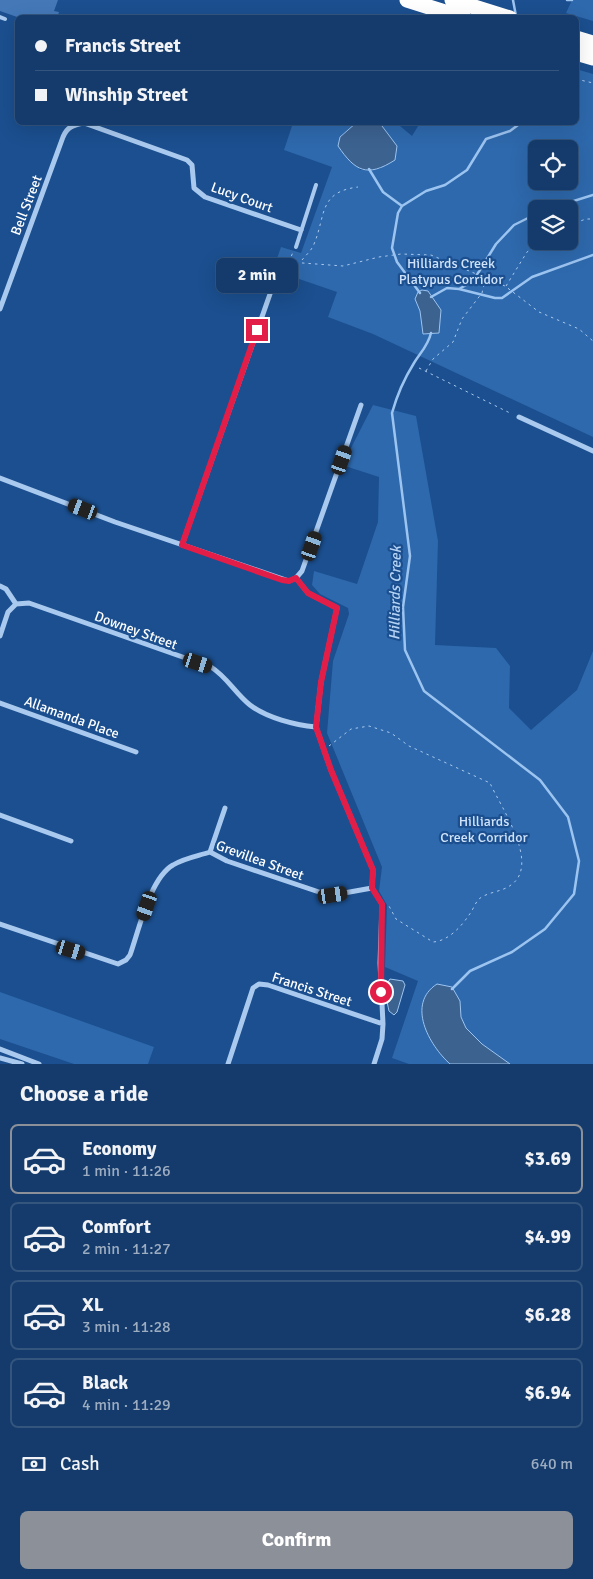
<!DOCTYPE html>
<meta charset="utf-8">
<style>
body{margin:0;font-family:Signika,sans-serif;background:#1d4271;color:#f1f3f6;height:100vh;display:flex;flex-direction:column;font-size:19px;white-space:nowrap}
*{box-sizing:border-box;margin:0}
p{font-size:16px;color:#9dadc1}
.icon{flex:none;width:28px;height:28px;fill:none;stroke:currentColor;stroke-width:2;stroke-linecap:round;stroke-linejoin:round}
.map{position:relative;height:1064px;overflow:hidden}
.drawer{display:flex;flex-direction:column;background:#143b6b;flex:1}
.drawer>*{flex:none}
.top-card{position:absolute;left:15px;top:15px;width:564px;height:110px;border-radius:8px;box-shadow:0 5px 20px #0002,0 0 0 1px #33557e;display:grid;align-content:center;height:110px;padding:0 20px;background:#143b6b}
.controls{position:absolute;left:528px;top:140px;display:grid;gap:10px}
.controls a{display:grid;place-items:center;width:50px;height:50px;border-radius:8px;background:#143b6b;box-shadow:0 5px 20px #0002,0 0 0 1px #33557e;font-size:25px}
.end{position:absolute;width:22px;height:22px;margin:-11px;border:6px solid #e11d48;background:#fff;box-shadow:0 0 0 2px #fff}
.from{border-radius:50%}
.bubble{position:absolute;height:35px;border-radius:8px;background:#143b6b;box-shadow:0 5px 20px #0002,0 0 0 1px #33557e;font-size:16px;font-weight:700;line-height:35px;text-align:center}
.car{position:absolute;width:15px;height:30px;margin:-15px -8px;border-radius:6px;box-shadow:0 0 4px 1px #0007;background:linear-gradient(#222 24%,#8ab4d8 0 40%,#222 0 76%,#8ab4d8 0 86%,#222 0)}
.top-card b{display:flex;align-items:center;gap:18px;height:48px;font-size:19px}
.top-card b+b{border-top:1px solid #33557e}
.top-card i{width:12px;height:12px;background:#f1f3f6}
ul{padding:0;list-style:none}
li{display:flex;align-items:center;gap:15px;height:70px;margin:0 10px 8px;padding:0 10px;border:2px solid #33557e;border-radius:8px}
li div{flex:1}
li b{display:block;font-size:19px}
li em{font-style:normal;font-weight:700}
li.active{border-color:#8c9099}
li>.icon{width:45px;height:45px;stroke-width:1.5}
h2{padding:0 20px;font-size:22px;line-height:60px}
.pay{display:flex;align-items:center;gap:12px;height:55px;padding:0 20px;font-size:19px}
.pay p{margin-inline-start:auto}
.primary-button{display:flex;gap:10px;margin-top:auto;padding:10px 20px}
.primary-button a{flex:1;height:58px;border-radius:8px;background:#8c9099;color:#fff;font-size:20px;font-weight:700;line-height:58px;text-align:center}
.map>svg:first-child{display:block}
</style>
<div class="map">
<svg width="593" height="1064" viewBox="0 0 593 1064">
<rect width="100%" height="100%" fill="#1b4f8f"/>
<!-- green -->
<path fill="#2e69ad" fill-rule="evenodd" d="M 572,0 L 593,0 L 593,21 L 566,13 Z
M 576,69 L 593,74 L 593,437 L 373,334 L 328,317 L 337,292 L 273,270 L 281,247 L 301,253 L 332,167 L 284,150 L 293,123 L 356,123 L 340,137 L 360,170 L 380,169 L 397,147 L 379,123 L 399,123 L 400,126 L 412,136 L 420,123 L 576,122 ZM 536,149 L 569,149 L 569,181 L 536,181 ZM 536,209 L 569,209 L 569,241 L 536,241 Z
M 373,405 L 416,416 L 438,541 L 435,645 L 496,648 L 510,666 L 509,708 L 531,730 L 577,690 L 593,651 L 593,1064 L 409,1064 L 392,1058 L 418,981 L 385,967 L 387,905 L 379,891 L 382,867 L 327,733 L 333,661 L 349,614 L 348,608 L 320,594 L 312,585 L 314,571 L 357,584 L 378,522 L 379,477 L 345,466 L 351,448 Z
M 0,992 L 154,1047 L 148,1064 L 74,1064 L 0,1039 Z"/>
<!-- water -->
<path fill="#3c6290" stroke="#9cc4f0" d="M 379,122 L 397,146 L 395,160 C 367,178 355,171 338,146 L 340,137 L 356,123 Z
M 422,290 L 428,291 L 441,310 L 439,333 L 423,334 L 420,311 L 415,299 L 418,292 Z
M 390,979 L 403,981 L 405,985 L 397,1012 L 394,1015 L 389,1011 C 387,1001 383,987 390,979 Z
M 437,984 L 452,987 L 460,1001 L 461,1017 L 466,1028 L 482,1044 L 510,1064 L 450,1064 C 429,1045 406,1004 437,984 Z"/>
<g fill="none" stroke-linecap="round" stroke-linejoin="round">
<!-- stream -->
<path stroke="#9cc4f0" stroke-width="2.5" d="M 513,0 L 516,16
M 567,0 L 572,0
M 369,169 L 383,192 L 402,206
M 548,209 L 593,195
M 459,289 L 495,298 L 502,298 L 532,277 L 593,255
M 420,293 L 397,262 L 392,248 L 398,213 L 402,206 L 426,191 L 445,185 L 467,170 L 486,139 L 510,131 L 522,122
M 431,297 L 447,288 L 459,289 L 468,284 L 475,278 L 496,244 L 514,225 L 536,214
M 431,333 C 428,346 420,353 414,363 C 404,379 397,395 392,413 L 410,556 L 403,607 L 405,650 L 424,691 L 540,780 L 568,817 L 579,861 L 574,894 L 545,929 L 512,952 L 470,971 L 452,989"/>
</g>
<!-- building -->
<path fill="#4478b7" d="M 0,0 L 58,0 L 54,11 L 59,12 L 57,18 L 20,18 L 0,11 Z"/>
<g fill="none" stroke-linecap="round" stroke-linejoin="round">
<!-- path -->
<path stroke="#a9c9ee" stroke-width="1" stroke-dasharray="2.5 4" stroke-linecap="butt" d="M 576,79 L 593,83
M 569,225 L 586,219 L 593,219
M 302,260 C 306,255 312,250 314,244 C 326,216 318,192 358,187
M 289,262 L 343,266 L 379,257 L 401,254 L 431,255 L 505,286 L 539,312 L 579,329 L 593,341
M 506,286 L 527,252 L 542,241
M 272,288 L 278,270 L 289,262 L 293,252
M 419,368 L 512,414
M 426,371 L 433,359 L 453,342 L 462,319 L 482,293 L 485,280
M 329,746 L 351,729 L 369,726 L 391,733 L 409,746 L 490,783 C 500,806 541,864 511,885 C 502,892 487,892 479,899 C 475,903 473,910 469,915 C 461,927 448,941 433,942 L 396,919 L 389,906"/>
<!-- lane -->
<path stroke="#a9c9ee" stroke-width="4" d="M 0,17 L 5,19
M 296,247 L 316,185"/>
<!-- street -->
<path stroke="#a9c9ee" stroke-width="5" d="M 0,309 L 63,137 C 67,127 73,125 84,123 L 187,160 L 192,165 L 194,188 L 205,197 L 301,230
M 519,417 L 593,451
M 0,478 L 115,522 L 289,581 L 296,578 L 302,571 L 361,405
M 182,545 L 270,294
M 296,578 L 308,593 L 337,608 L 321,682 L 316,727 L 331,770 L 373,870 L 372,888 L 382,904 L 380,963 L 383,1024 L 382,1039 L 374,1064
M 0,586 L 6,589 L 16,604 L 29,603 L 211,667 C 227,677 235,693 250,705 C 267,718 295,725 316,727
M 0,636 L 8,612 L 16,604
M 0,703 L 136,752
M 0,815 L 71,841
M 210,852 L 225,808
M 0,924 L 118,964 L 126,960 L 130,955 C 139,930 150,878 173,865 C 184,858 198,856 210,852 L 227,861 L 322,893 L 333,895 L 372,888
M 0,1049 L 39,1064
M 0,1058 L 22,1064
M 228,1064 L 253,988 L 259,984 L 268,985 L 383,1024"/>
<!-- highway -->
<path stroke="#fff" stroke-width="15" d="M 407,0 L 464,18
M 452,0 L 510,18
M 576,38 L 593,43
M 576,53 L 593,58"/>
</g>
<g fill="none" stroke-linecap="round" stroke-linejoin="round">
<!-- route -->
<path stroke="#e11d48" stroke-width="6" d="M 257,330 L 182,545 L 282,580 L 289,581 L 296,578 L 308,593 L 337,608 L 321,682 L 316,727 L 331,770 L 373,870 L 372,888 L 382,904 L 381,992"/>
</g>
<g text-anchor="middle" stroke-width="4.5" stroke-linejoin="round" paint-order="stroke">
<!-- street labels -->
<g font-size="14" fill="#fff" stroke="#1b4f8f">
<text transform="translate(242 197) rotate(20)" y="5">Lucy Court</text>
<text transform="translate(26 205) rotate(-69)" y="5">Bell Street</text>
<text transform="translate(136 630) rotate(20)" y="5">Downey Street</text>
<text transform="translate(72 717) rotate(20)" y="5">Allamanda Place</text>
<text transform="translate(260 860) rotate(20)" y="5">Grevillea Street</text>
<text transform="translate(312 989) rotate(18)" y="5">Francis Street</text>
</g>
<!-- park labels -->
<g font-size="14" fill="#cfe3fa" stroke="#1b4f8f">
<text x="451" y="268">Hilliards Creek<tspan x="451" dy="16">Platypus Corridor</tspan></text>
<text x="484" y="826">Hilliards<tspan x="484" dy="16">Creek Corridor</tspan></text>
</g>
<!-- water labels -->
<g font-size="15" font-style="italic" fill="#b5d3f5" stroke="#1b4f8f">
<text transform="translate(395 593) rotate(-89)" y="5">Hilliards Creek</text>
</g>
</g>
</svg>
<div class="controls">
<a><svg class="icon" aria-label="locate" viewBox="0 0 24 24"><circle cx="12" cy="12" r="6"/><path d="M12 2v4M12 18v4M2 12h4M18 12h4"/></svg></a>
<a><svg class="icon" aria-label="layers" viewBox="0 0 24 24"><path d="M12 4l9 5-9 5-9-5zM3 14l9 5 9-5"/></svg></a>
</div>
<i class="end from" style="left:381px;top:992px"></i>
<i class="end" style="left:257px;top:330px"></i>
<div class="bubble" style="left:216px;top:258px;width:82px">2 min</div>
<i class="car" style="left:342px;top:460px;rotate:19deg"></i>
<i class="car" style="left:83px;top:509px;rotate:291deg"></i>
<i class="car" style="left:312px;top:546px;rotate:19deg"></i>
<i class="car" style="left:198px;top:663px;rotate:108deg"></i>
<i class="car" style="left:333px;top:895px;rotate:81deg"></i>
<i class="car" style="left:147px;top:906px;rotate:199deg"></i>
<i class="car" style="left:71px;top:950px;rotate:107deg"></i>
<div class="top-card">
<b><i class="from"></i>Francis Street</b>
<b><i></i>Winship Street</b>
</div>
</div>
<section class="drawer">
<h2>Choose a ride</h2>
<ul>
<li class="active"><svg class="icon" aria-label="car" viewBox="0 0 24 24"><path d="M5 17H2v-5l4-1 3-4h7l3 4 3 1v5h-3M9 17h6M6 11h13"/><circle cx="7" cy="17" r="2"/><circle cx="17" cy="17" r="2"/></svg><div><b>Economy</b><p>1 min · 11:26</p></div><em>$3.69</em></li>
<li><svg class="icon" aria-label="car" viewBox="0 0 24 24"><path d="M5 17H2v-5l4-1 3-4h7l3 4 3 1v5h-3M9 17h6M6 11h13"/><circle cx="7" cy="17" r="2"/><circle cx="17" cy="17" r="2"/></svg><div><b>Comfort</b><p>2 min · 11:27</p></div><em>$4.99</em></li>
<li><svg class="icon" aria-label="car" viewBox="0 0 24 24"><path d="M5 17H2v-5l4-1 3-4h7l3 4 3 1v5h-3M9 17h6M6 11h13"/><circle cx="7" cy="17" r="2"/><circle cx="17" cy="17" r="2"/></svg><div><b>XL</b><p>3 min · 11:28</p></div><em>$6.28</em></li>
<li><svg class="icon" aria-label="car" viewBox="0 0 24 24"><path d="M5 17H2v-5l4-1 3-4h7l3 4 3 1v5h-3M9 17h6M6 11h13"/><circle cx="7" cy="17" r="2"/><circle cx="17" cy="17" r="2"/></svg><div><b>Black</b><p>4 min · 11:29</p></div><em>$6.94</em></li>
</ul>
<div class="pay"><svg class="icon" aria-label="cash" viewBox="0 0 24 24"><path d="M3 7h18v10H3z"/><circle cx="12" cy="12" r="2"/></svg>Cash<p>640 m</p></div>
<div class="primary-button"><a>Confirm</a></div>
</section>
